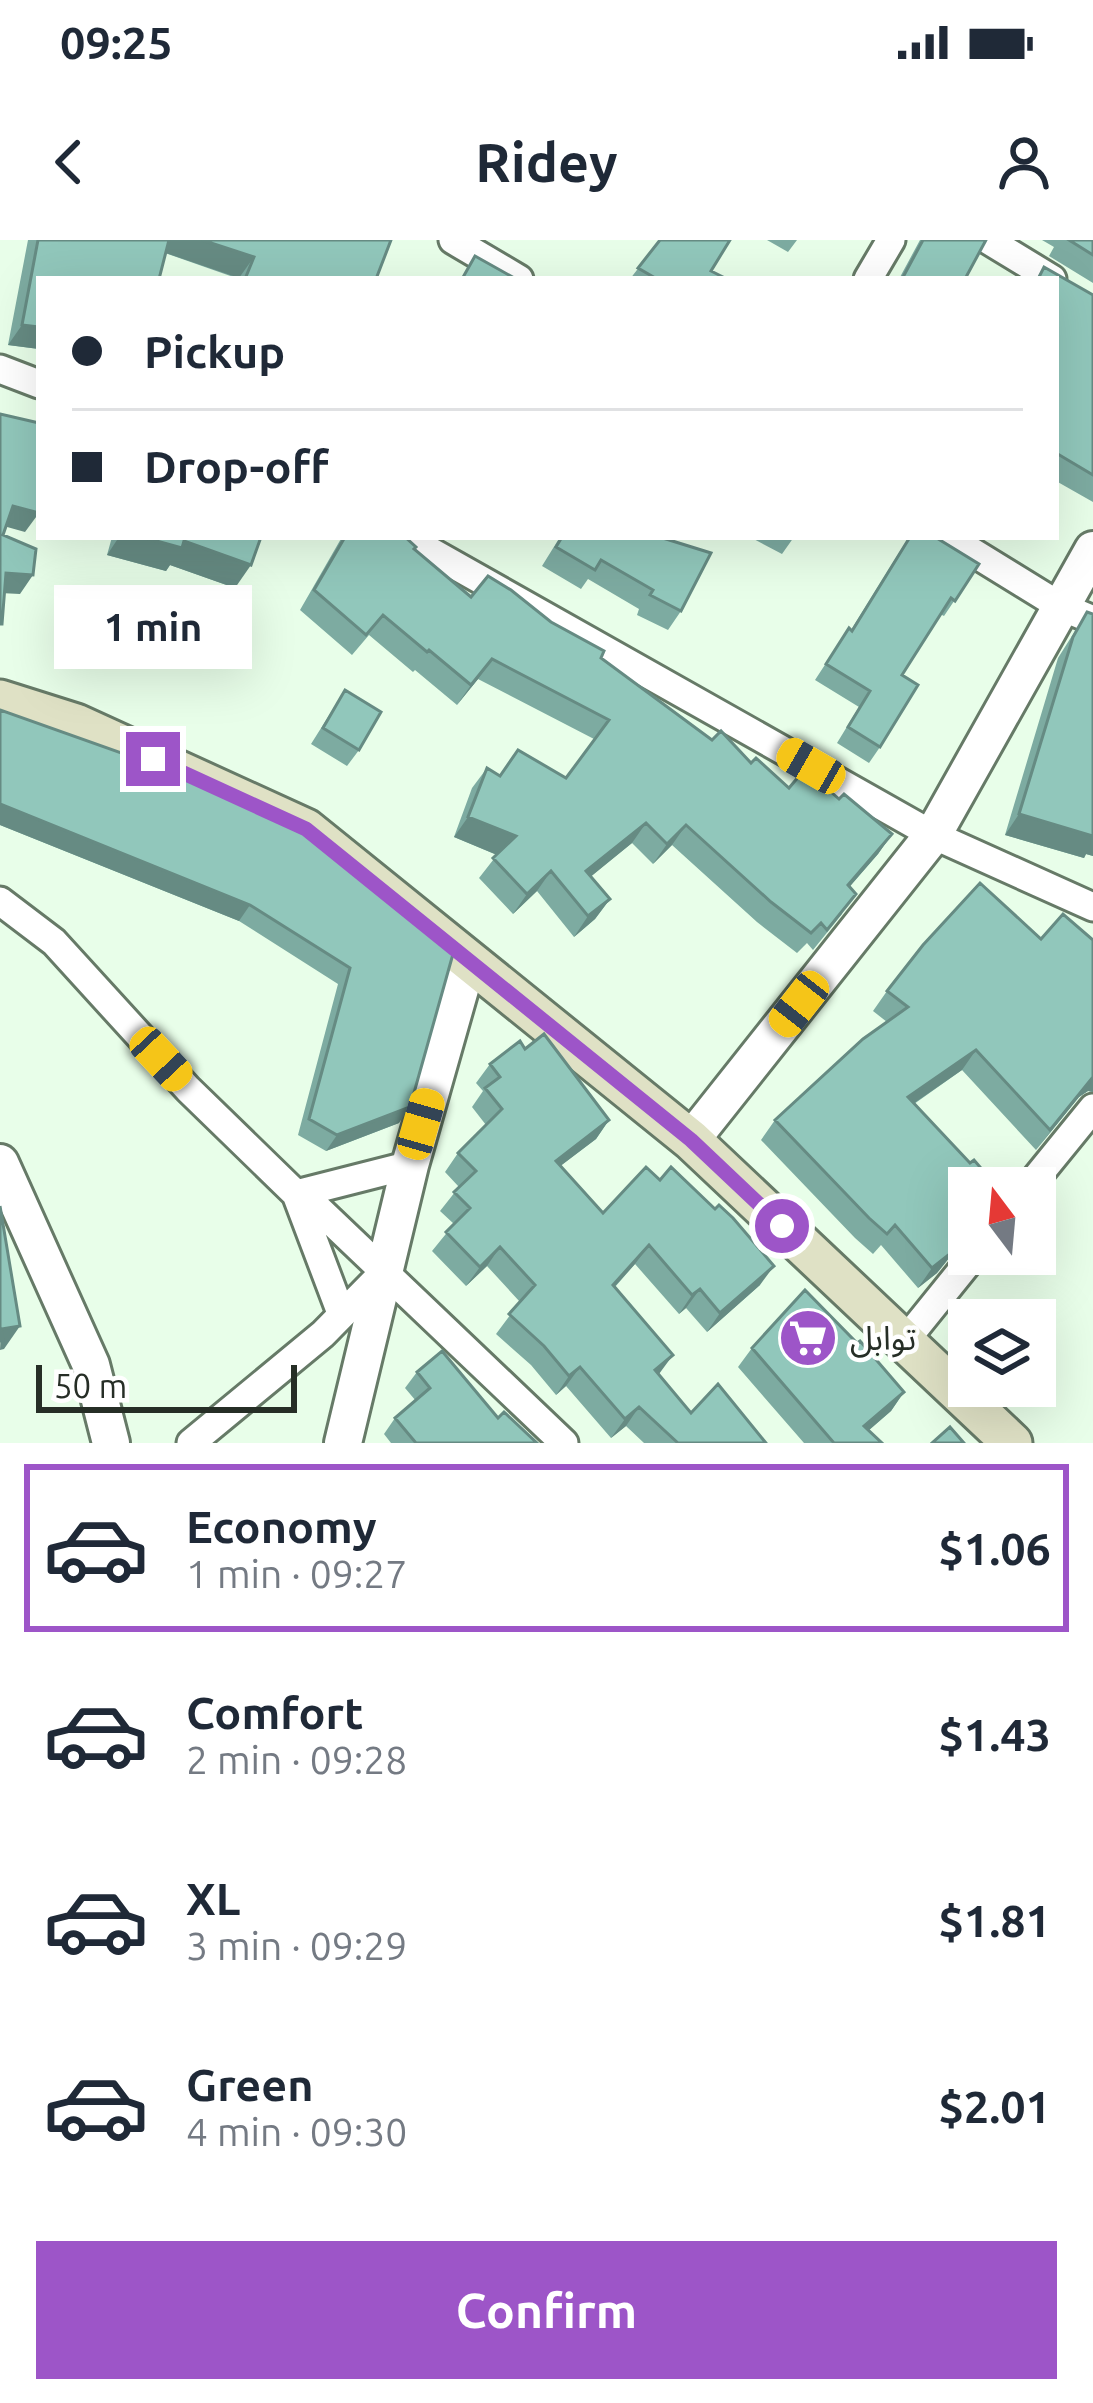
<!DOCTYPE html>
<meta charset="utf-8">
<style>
body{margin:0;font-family:Ubuntu,"Noto Sans Arabic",sans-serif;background:#f6f6f7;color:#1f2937;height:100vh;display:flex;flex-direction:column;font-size:45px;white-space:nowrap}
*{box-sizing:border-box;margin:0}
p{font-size:39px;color:#747a83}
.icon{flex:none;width:66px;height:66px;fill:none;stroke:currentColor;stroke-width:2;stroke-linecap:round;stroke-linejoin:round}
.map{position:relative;height:1203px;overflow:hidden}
.sheet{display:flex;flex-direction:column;background:#fff;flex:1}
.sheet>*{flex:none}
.guide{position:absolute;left:36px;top:36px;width:1023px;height:264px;border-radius:0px;box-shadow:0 12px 48px #0002;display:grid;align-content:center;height:264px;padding:0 36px;background:#fff}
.needle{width:78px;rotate:344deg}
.buttons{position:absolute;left:948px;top:927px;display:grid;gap:24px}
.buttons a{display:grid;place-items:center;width:108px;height:108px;border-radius:0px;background:#fff;box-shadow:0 12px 48px #0002;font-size:60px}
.scale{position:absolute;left:36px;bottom:30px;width:261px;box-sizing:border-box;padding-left:12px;border:6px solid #262e26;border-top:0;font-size:33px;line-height:42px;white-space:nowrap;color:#262e26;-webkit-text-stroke:9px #fff;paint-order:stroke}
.end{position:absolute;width:54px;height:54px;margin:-27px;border:15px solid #9d55c8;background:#fff;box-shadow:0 0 0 6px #fff}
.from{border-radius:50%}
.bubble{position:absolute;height:84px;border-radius:0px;background:#fff;box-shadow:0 12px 48px #0002;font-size:39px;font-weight:600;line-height:84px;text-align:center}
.car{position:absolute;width:36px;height:72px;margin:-36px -18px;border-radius:15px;box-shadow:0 0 9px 3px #0007;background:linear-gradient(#f5c518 24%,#345 0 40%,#f5c518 0 76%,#345 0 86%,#f5c518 0)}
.guide b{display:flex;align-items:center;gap:42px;height:114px;font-size:45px}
.guide b+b{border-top:3px solid #e0e1e3}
.guide i{width:30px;height:30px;background:#1f2937}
ul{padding:21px 0 0;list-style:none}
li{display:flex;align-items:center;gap:36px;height:168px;margin:0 24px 18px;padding:0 12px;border:6px solid transparent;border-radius:0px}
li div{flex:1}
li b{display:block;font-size:45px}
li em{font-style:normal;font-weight:600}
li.selected{border-color:#9d55c8}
li>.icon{width:108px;height:108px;stroke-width:1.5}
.cta{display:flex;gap:24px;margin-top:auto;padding:24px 36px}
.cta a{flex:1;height:138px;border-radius:0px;background:#9d55c8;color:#fff;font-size:48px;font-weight:600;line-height:138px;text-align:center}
.status{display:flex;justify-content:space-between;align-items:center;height:84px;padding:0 60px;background:#fff;direction:ltr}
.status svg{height:33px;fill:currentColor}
header{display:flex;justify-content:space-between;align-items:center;height:156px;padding:0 36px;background:#fff;font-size:54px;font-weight:600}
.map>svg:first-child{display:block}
</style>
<div class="status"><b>09:25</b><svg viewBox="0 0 49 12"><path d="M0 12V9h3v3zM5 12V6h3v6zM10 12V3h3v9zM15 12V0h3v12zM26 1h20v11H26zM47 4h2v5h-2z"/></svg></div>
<header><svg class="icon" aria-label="back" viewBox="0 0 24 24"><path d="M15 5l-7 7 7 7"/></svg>Ridey<svg class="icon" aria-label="person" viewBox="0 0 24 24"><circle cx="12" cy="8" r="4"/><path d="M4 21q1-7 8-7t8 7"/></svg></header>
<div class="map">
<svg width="1093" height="1203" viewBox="0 0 1093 1203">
<rect width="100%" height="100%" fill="#e8fee9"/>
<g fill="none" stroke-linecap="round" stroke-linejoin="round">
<!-- minor casing -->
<g stroke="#667a67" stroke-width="33">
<path id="minor" d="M 453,0 L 519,39
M 988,0 L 1052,39
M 868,39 L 891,0
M 0,129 L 39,144
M 405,297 L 933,595 L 1093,667
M 948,297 L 1060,366 L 1093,380
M 0,661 L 54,702 L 188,849 L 296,954 L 311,962 L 564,1203
M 1028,948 L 1093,868
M 341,1073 L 296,954 L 410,925
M 904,1102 L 975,1014
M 191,1203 L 323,1094 L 383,1033"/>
</g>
<!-- tertiary casing -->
<g stroke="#667a67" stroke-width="42">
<path id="tertiary" d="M 691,900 L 933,595 L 1093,310
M 0,923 L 91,1125 L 111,1203
M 343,1203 L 410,925 L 468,721"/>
</g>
<!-- secondary casing -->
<g stroke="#667a67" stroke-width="45">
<path id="secondary" d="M 0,460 L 76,484 L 306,589 L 691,900 L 1012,1203"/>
</g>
<!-- minor -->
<use href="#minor" stroke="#fff" stroke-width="27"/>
<!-- tertiary -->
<use href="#tertiary" stroke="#fff" stroke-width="36"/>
<!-- secondary -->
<use href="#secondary" stroke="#dfe1c5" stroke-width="39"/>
</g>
<!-- wall -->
<path fill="#7daba1" d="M 28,0 L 391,0 L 376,39 L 239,39 L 165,13 L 39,39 L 39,109 L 8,105 Z
M 660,0 L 711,31 L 727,39 L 630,39 Z
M 767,0 L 797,0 L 788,12 Z
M 920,0 L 986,0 L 965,39 L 899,39 Z
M 1042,0 L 1093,0 L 1093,43 L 1049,16 L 1054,7 Z
M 1044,27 L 1093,55 L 1093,262 L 1056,241 L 1056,39 L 1036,39 Z
M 112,297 L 261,297 L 235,348 L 170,325 L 166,331 L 107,315 Z
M 342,297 L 405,297 L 414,309 L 471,357 L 551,382 L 712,500 L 789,548 L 839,559 L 892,594 L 878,614 L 849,647 L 842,674 L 813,710 L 807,703 L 797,713 L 757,682 L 672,605 L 653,624 L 632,603 L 591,636 L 610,659 L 595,679 L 574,697 L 537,651 L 513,674 L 479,638 L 497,615 L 454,597 L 472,548 L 487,528 L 500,536 L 566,538 L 594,499 L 478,439 L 457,465 L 415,430 L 413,432 L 369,395 L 352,415 L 300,370 Z
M 560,297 L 667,297 L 681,371 L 668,390 L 637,375 L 639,369 L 588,339 L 581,349 L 542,326 Z
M 750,297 L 794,297 L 782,314 Z
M 909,297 L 979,324 L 944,376 L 940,374 L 902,435 L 880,507 L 869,523 L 837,503 L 859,467 L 815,440 L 849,388 L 851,390 Z
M 1087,372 L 1093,374 L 1093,616 L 1086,614 L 1084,618 L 1005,595 L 1058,418 Z
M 345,450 L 359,510 L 347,526 L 311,504 Z
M 0,470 L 453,714 L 399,883 L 326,911 L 298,895 L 338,744 L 239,681 L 0,585 Z
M 1041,699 L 1093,700 L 1093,852 L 1088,851 L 1079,857 L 1036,910 L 962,830 L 914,864 L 969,948 L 969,997 L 962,1002 L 937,1033 L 918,1048 L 881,1005 L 873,1014 L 855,998 L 761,900 L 775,880 L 887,782 L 873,771 L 887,751 Z
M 525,809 L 609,880 L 596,899 L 560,926 L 603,973 L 760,1045 L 707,1092 L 686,1068 L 679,1074 L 635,1024 L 615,1047 L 658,1135 L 691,1173 L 766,1203 L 644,1203 L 626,1186 L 611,1198 L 566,1146 L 556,1155 L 531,1125 L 496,1094 L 520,1062 L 487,1026 L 466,1046 L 432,1011 L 454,984 L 440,971 L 459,947 L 445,932 L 458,913 L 486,885 L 472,867 L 483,851 L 476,843 L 490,824 Z
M 752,1108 L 904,1152 L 891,1171 L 868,1191 L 882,1203 L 804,1203 L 738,1127 Z
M 417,1132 L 498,1178 L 537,1203 L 391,1203 L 384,1194 L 395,1178 L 416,1161 L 405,1148 Z"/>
<!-- shaded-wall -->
<path fill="#668b83" d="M 165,0 L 202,0 L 254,17 L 239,38 L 157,10 Z
M 22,85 L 39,87 L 39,109 L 8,105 Z
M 13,266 L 39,273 L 25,292 L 0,285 Z
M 119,297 L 142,297 L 184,301 L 251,325 L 235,348 L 170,325 L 166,331 L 107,315 Z
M 6,333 L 33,335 L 20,354 L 0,353 Z
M 492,419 L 478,439 L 457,465 L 471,445 Z
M 0,564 L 250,665 L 239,681 L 0,585 Z
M 1019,574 L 1093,596 L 1093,616 L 1086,614 L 1084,618 L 1005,595 Z
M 468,577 L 516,596 L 502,617 L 454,597 Z
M 646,583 L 632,603 L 572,652 L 586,631 Z
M 686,585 L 672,605 L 653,624 L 667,604 Z
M 892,594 L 878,614 L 833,666 L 848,645 Z
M 551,631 L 537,651 L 513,674 L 527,654 Z
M 610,659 L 595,679 L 574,697 L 588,676 Z
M 976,810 L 962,830 L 894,877 L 908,857 Z
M 1093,837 L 1093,852 L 1088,851 L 1079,857 L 1036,910 Z
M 410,867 L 399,883 L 326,911 L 337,895 Z
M 609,880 L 596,899 L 542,940 L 556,921 Z
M 969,990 L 969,997 L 962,1002 L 937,1033 L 918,1048 L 932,1028 Z
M 649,1005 L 635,1024 L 599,1064 L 613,1045 Z
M 500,1007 L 487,1026 L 466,1046 L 480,1027 Z
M 774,1026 L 760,1045 L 707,1092 L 720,1073 Z
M 700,1049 L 686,1068 L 679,1074 L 692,1055 Z
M 20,1086 L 4,1109 L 0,1110 L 1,1089 Z
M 673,1115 L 659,1134 L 641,1149 L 655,1130 Z
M 580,1127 L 566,1146 L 556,1155 L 569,1136 Z
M 904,1152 L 891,1171 L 854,1203 L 864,1186 Z
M 639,1167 L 626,1186 L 611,1198 L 625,1179 Z"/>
<!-- building -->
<path fill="#91c7bb" stroke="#668b83" stroke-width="3" d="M 38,0 L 169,0 L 159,39 L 39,39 L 39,87 L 22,85 Z
M 202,0 L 391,0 L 376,39 L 245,39 L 254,17 Z
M 660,0 L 730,0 L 711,31 L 727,39 L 657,39 L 638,28 Z
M 923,0 L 986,0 L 965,39 L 902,39 Z
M 1069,0 L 1093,0 L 1093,15 Z
M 475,16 L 516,39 L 462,39 Z
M 1044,27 L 1093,55 L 1093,235 L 1056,213 L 1056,39 L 1038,39 Z
M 0,174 L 39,183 L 39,273 L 13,266 L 3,295 L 36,309 L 33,335 L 6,333 L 2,384 L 0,384 Z
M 142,297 L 261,297 L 251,325 L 184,301 L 182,308 Z
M 345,297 L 405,297 L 416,307 L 414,309 L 471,357 L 488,336 L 511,350 L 551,382 L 604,411 L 601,418 L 712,500 L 721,491 L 751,523 L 756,518 L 789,548 L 805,529 L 839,559 L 844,554 L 892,594 L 848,645 L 856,654 L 827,690 L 821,683 L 811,693 L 771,662 L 686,585 L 667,604 L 646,583 L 586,631 L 610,659 L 588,676 L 551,631 L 527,654 L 493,618 L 516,596 L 468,577 L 487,528 L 500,536 L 518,510 L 566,538 L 609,480 L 492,419 L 471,445 L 429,410 L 427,412 L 383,375 L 366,395 L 314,350 Z
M 562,297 L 667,297 L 666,299 L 711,313 L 681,371 L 650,355 L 653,350 L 601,320 L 595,330 L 556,307 Z
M 910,297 L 935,297 L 979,324 L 955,361 L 951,358 L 902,435 L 918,445 L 880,507 L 848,487 L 870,451 L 826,424 L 849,388 L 852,391 Z
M 1087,372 L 1093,374 L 1093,596 L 1019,574 L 1073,397 Z
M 345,450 L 381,472 L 359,510 L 323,488 Z
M 0,470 L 158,526 L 304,594 L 453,714 L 410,867 L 337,895 L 309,879 L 350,728 L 250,665 L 0,564 Z
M 980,643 L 1041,699 L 1063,674 L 1093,700 L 1093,837 L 1050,890 L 976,810 L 908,857 L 970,923 L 974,920 L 998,948 L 969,948 L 969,990 L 951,1013 L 932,1028 L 895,985 L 887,994 L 869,978 L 775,880 L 863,799 L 908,767 L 887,751 L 923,705 Z
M 544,794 L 609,880 L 556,921 L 603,973 L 646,927 L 660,940 L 671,927 L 715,969 L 719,965 L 733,978 L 774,1026 L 720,1073 L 700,1049 L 692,1055 L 649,1005 L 613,1045 L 673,1115 L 655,1130 L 691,1173 L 718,1144 L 766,1203 L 678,1203 L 639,1167 L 625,1179 L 580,1127 L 569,1136 L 544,1106 L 509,1074 L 535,1045 L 500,1007 L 480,1027 L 446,992 L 470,968 L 454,952 L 476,931 L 458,913 L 502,869 L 485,848 L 500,837 L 490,824 L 520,801 L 525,809 Z
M 0,966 L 20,1086 L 1,1089 L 3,1101 L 0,1101 Z
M 805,1050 L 857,1103 L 860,1101 L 904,1152 L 864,1186 L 882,1203 L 834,1203 L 752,1108 Z
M 442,1111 L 498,1178 L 504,1172 L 537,1203 L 416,1203 L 395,1178 L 430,1148 L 417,1132 Z
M 950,1187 L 964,1203 L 932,1203 Z"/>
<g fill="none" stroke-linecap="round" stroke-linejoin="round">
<!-- route -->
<path stroke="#9d55c8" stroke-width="15" d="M 153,519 L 306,589 L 691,900 L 782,986"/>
</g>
<!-- icons -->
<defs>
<g id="supermarket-disc" transform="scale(3)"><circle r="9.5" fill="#9d55c8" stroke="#fff"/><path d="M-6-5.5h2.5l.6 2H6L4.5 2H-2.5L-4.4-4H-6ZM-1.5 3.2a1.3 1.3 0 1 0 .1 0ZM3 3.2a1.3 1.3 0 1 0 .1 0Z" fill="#fff"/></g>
</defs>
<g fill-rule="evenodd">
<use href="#supermarket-disc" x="808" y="1098"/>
</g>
<g text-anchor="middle" stroke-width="9" stroke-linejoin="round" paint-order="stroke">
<!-- poi labels -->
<g font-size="33" fill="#262e26" stroke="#fff" text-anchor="start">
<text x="850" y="1110">توابل</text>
</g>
</g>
</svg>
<div class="buttons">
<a><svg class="needle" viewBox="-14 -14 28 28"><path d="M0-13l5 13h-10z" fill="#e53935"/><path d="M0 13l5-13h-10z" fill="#747a83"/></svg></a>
<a><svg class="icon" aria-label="layers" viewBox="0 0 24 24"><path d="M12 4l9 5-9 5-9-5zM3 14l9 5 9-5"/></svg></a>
</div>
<div class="scale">50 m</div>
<i class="end from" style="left:782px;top:986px"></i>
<i class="end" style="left:153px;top:519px"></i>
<div class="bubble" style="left:54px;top:345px;width:198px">1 min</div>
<i class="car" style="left:811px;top:526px;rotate:300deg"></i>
<i class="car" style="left:799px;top:764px;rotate:218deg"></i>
<i class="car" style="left:161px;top:819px;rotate:137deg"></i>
<i class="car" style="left:421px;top:884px;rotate:16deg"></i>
<div class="guide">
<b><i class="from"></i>Pickup</b>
<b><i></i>Drop-off</b>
</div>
</div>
<section class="sheet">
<ul>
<li class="selected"><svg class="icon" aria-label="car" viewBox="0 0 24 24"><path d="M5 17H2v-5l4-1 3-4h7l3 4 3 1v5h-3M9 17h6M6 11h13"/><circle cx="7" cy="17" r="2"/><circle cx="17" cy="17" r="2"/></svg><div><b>Economy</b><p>1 min · 09:27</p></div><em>$1.06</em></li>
<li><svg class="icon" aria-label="car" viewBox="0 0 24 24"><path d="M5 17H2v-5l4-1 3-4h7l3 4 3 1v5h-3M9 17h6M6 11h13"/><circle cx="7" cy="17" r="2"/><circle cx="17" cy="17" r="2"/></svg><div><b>Comfort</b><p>2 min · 09:28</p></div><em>$1.43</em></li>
<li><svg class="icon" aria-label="car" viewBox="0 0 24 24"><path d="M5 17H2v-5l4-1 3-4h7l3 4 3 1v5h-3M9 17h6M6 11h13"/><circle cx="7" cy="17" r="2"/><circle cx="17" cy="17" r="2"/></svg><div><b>XL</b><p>3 min · 09:29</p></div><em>$1.81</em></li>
<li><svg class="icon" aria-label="car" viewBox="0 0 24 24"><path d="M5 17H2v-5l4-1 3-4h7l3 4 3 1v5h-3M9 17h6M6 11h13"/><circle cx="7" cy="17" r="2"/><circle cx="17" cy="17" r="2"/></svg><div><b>Green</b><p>4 min · 09:30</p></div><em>$2.01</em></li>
</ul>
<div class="cta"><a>Confirm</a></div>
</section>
